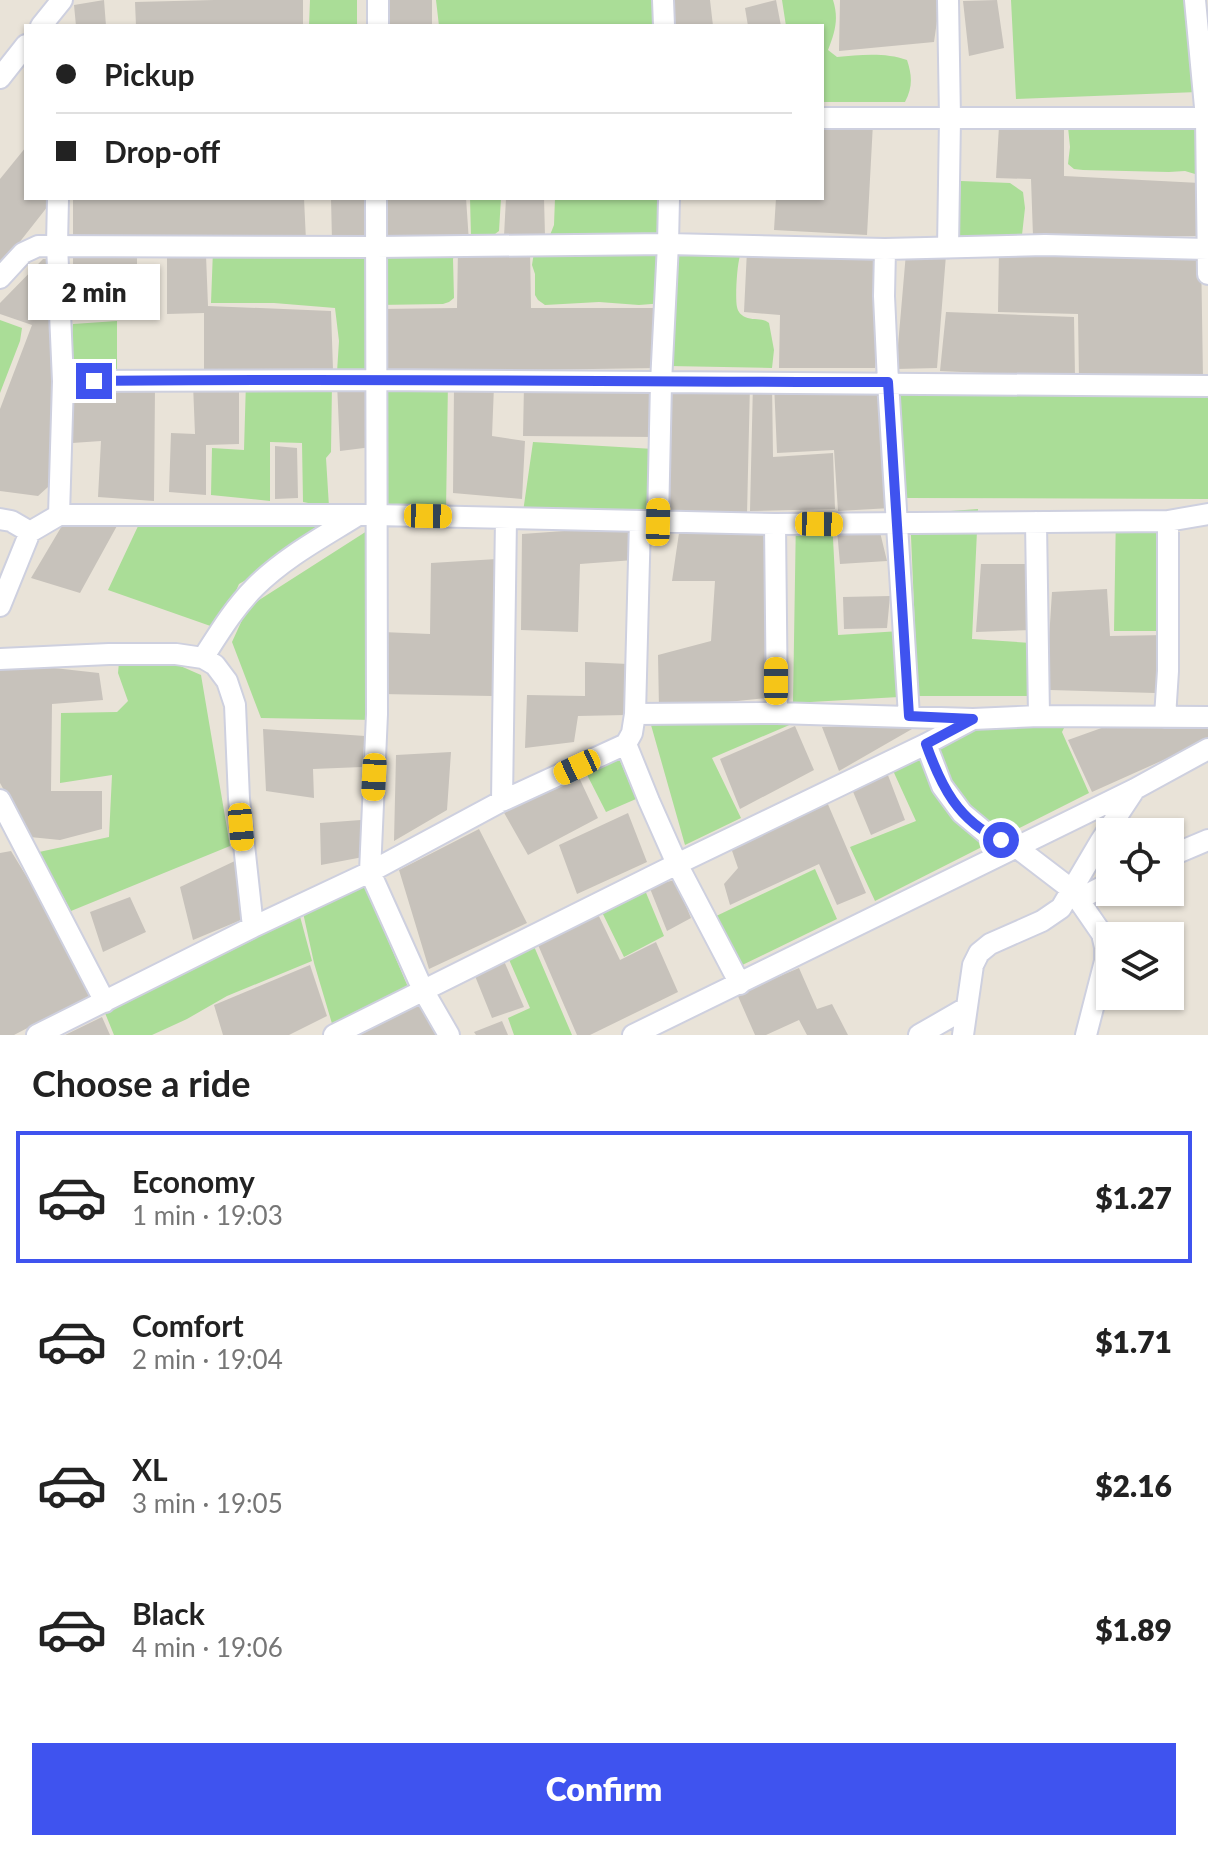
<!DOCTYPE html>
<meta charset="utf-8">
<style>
body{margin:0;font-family:Lato,sans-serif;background:#f2f2f2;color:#222;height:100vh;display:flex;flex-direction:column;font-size:30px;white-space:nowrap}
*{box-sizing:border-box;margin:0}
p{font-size:26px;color:#767676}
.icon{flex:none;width:44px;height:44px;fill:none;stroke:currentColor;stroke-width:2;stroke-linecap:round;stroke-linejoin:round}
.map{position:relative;height:1035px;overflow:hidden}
.drawer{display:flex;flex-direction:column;background:#fff;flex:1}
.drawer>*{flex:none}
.guide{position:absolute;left:24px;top:24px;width:800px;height:176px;border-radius:0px;box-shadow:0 2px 6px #0004;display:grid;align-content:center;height:176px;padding:0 32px;background:#fff}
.buttons{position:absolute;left:1096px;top:818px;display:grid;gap:16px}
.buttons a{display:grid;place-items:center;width:88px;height:88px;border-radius:0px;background:#fff;box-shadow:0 2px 6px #0004;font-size:40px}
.end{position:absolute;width:36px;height:36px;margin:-18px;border:10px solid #3f53ef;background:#fff;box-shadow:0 0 0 4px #fff}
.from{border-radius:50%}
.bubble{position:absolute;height:56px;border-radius:0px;background:#fff;box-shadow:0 2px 6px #0004;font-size:26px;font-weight:800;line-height:56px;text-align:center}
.car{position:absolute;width:24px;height:48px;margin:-24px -12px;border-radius:10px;box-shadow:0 0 6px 2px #0007;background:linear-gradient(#f5c518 24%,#345 0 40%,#f5c518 0 76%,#345 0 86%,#f5c518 0)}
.guide b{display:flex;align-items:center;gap:28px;height:76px;font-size:30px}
.guide b+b{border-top:2px solid #e0e0e0}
.guide i{width:20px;height:20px;background:#222}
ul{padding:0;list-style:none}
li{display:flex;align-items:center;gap:24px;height:132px;margin:0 16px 12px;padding:0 16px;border:4px solid transparent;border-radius:0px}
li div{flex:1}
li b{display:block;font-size:30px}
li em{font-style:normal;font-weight:800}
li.active{border-color:#3f53ef}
li>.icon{width:72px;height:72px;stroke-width:1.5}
h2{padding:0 32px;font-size:36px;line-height:96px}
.button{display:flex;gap:16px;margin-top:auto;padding:16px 32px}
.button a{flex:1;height:92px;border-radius:0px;background:#3f53ef;color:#fff;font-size:32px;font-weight:800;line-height:92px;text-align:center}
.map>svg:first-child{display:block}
</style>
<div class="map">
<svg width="1208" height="1035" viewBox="0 0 1208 1035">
<rect width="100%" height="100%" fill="#e9e3d8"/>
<!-- green -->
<path fill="#aadd97" d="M 310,0 L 357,0 L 357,26 L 309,26 Z
M 436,0 L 652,0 L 653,26 L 439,26 Z
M 782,0 L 833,0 C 839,19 835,32 828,50 L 837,57 C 859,55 885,52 907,60 C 912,75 913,87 905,102 L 822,102 L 822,26 L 786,26 Z
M 1011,0 L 1187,0 L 1198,92 L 1016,99 Z
M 1201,106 L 1205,177 L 1185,171 L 1169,172 L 1083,170 L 1074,169 L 1068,164 L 1070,147 L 1066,107 Z
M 961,181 L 1010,183 L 1023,192 L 1025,208 L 1022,235 L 1007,238 L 958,239 Z
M 470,198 L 501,198 L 499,231 C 489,239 483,243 471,236 Z
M 555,198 L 667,198 L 667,236 L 557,237 L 550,235 L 554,225 Z
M 666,244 L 664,303 L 639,305 L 599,302 L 545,305 L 538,300 L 535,295 L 535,274 L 532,265 L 535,246 Z
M 675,245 L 740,256 C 737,265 735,298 737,307 C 738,312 741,315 745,317 C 754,321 761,317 769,323 L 774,350 L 772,368 L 669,366 Z
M 213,250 L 371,250 L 374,371 L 337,372 L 339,341 L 335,308 L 274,303 L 211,303 Z
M 377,250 L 456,251 L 453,259 L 454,298 L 449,302 L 443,304 L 377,305 Z
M 0,320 L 22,328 L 20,341 L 0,393 Z
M 117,321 L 117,372 L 69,374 L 73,324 Z
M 381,380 L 448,381 L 446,512 L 382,511 Z
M 897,380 L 1208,389 L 1208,499 L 906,498 Z
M 246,381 L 332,383 L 331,452 L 326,458 L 329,507 L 303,502 L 302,443 L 270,442 L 270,501 L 211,495 L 212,448 L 244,450 Z
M 533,442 L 654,449 L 653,510 L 523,512 Z
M 147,507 L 353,519 L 239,584 L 219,629 L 108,590 Z
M 978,509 L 972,639 L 1031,643 L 1033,696 L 918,696 L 910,514 Z
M 1116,511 L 1178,512 L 1176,631 L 1114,631 Z
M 796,516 L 832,519 L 838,635 L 900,631 L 899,697 L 793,703 Z
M 367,531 L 374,720 L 261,718 L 232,642 L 248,607 Z
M 169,661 L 201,675 L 230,846 L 71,911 L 39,852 L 109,837 L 112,775 L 60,783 L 61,713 L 117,712 L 128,701 L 118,673 L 119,662 Z
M 994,713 L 1067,722 L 1062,732 L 1089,793 L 875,901 L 850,847 L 916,821 L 890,764 Z
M 808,717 L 712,758 L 741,818 L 685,845 L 651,725 Z
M 616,751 L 636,799 L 606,812 L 582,765 Z
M 815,869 L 837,919 L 734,969 L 712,918 Z
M 363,882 L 408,987 L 333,1027 L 314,963 L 302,908 Z
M 642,883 L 664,936 L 624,957 L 598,904 Z
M 298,909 L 312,961 L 227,996 L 187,1019 L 152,1035 L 114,1035 L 103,1008 Z
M 530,937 L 572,1035 L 514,1035 L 508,1018 L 530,1008 L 504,948 Z"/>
<!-- building -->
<path fill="#c7c2bb" d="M 104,0 L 106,26 L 76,26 L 74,5 Z
M 214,0 L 303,0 L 303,26 L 136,26 L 135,2 Z
M 383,0 L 432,0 L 432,26 L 384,26 Z
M 671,0 L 710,0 L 713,26 L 674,26 Z
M 776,0 L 781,26 L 748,26 L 745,8 Z
M 840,0 L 940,0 L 934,42 L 839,51 Z
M 997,0 L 1004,48 L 969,56 L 963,1 Z
M 822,120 L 873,123 L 867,235 L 774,230 L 776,198 L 822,198 Z
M 1064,125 L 1064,176 L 1200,183 L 1198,236 L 1033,236 L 1031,179 L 996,178 L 999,126 Z
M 26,147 L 26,198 L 48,198 L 48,206 L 0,267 L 0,179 Z
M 73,198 L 304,198 L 306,241 L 73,243 Z
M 331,198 L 366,198 L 370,243 L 332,241 Z
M 381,198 L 466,198 L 469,242 L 378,241 Z
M 506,198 L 544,198 L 545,236 L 504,236 Z
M 530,248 L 531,308 L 663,308 L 660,368 L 380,372 L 379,309 L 457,308 L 458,249 Z
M 999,248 L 1201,250 L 1203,379 L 1079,379 L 1078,314 L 998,312 Z
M 747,250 L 880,255 L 875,368 L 779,368 L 780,315 L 744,312 Z
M 73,252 L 137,252 L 137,314 L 73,319 Z
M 906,253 L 946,255 L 937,368 L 896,369 Z
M 206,255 L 208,306 L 331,311 L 333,370 L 204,369 L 204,313 L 167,314 L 167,257 Z
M 43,259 L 54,259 L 58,478 L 38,496 L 0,491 L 0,409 L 32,325 L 0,314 L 0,303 Z
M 946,312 L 1074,317 L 1075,377 L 940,371 Z
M 368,382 L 372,447 L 340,451 L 337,383 Z
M 753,383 L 772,383 L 773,457 L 833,453 L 835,509 L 750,511 Z
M 774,383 L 887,383 L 891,508 L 838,511 L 834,450 L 777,453 Z
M 193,384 L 239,384 L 239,444 L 206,445 L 206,495 L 169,492 L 171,433 L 195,434 Z
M 656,384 L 656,437 L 523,436 L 524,385 Z
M 666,384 L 750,384 L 747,515 L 661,518 Z
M 494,386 L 492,436 L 525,441 L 522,499 L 453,493 L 454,387 Z
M 70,387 L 155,388 L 154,501 L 98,497 L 101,441 L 72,443 Z
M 275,446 L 297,448 L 298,498 L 275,499 Z
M 63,524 L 118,524 L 80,593 L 31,578 Z
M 634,526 L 634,560 L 580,564 L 578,632 L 521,630 L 522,534 Z
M 680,526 L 773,533 L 767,698 L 659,709 L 658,655 L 711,641 L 715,581 L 672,581 Z
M 879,528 L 887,561 L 840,564 L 837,530 Z
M 497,559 L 492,696 L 381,694 L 382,632 L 430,634 L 431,563 Z
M 981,564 L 1031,564 L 1033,630 L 976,632 Z
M 1107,589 L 1110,636 L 1165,635 L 1155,693 L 1050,690 L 1049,639 L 1052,592 Z
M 890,596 L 887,628 L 844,629 L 843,597 Z
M 585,662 L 628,664 L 626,715 L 578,716 L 574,742 L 525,748 L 527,695 L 585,696 Z
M 6,668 L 54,668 L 99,673 L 103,700 L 52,704 L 51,791 L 102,791 L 102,829 L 60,840 L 30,837 L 0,783 L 0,670 Z
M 1121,721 L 1208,727 L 1208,740 L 1092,792 L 1068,740 Z
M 919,725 L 839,771 L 822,727 Z
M 795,726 L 814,770 L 740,809 L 720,759 Z
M 263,729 L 365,736 L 362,767 L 313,769 L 314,798 L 266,791 Z
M 451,752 L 447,810 L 394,841 L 396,755 Z
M 575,769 L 598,818 L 528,855 L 503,811 Z
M 886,770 L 905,820 L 871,835 L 849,782 Z
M 827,802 L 866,893 L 837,905 L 819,864 L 730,905 L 724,884 L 738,868 L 730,845 Z
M 628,813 L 647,862 L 577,894 L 559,845 Z
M 361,820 L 363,857 L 321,865 L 320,823 Z
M 479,829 L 527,923 L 429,969 L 399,870 Z
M 11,851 L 97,992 L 14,1035 L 0,1035 L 0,853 Z
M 239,859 L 241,920 L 193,940 L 180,887 Z
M 675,880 L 691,918 L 667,931 L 649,886 Z
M 130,897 L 146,932 L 103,952 L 90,912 Z
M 595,908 L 620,960 L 656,942 L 678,992 L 590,1035 L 577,1035 L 535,938 Z
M 504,961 L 524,1007 L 492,1018 L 475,976 Z
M 310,965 L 327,1016 L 289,1035 L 223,1035 L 214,1005 Z
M 799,968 L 817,1009 L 832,1004 L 848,1035 L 807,1035 L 799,1020 L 766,1035 L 755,1035 L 737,994 Z
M 426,998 L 444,1035 L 349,1035 Z
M 102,1017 L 110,1035 L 65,1035 Z
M 502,1021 L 508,1035 L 476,1035 L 474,1032 Z"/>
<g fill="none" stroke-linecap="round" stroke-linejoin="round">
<!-- minor casing -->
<g stroke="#ced0df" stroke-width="24">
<path id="minor" d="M 663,0 L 664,26
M 1195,0 L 1206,118 L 1208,274
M 41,26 L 62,0
M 378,26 L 378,0
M 0,78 L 26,45
M 822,118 L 1206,118
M 58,198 L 57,245 L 63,381
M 376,198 L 377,714 L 370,872 L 423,990 L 449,1035
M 948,248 L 950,118 L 948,0
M 885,249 L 884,296 L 888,382 L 909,716
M 0,278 L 23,253 L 38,246 L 376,247 L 668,244 L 885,249 L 1045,245 L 1208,249
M 59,515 L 376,515 L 775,524 L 1168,521 L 1208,514
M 0,519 L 11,521 L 30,532
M 658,522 L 661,383 L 668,244 L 669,198
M 1036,522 L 1039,716
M 775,524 L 777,713
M 0,606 L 30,532 L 59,515 L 63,381 L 375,380 L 1208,386
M 203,658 C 219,633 234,608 255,587 C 285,557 323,537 358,515
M 0,659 L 109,654 L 176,654 L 203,658 L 215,665 L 227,681 L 235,705 L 239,799 L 253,927
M 635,714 L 777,713 L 973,719
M 1165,717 L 1168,671 L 1168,521
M 626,744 L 649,801 L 677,864 L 740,984
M 926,744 L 942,786 L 962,813 L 986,833 L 1016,847 L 1071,889 L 1102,934 L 1105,947 L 1105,961 L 1086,1035
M 0,800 L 105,1002
M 502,801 L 506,518
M 1170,856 L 1208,840
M 1079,899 L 1110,883
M 37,1035 L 253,927 L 370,872 L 502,801 L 626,744 L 632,733 L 635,714 L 640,521
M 334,1035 L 677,864 L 926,744 L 973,719 L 1039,716 L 1208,717
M 633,1035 L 1135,789 L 1208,749
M 919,1035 L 966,1008
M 963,1035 L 973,965 L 979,953 L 990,944 L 1042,921 L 1061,908 L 1100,842 L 1135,789"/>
</g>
<!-- minor -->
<use href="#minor" stroke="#fff" stroke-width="20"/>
</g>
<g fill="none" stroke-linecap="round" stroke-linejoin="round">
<!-- route -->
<path stroke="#3f53ef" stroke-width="10" d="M 94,381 C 359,378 623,382 888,382 L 909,716 L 973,719 L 926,744 C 941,786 958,821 1001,840"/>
</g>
</svg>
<div class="buttons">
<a><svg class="icon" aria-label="locate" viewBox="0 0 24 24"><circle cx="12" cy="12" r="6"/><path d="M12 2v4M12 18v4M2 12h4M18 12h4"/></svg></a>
<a><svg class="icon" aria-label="layers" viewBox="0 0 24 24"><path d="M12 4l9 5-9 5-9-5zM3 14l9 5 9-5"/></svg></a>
</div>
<i class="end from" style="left:1001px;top:840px"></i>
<i class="end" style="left:94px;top:381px"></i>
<div class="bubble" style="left:28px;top:264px;width:132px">2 min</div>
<i class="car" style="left:428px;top:516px;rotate:91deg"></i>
<i class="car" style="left:658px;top:522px;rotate:1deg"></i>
<i class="car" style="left:819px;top:524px;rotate:91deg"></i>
<i class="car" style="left:776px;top:681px;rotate:0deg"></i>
<i class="car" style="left:577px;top:767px;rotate:245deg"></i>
<i class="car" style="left:374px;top:777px;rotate:183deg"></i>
<i class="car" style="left:241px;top:827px;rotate:175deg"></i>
<div class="guide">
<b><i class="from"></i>Pickup</b>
<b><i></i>Drop-off</b>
</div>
</div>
<section class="drawer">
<h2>Choose a ride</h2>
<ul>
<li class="active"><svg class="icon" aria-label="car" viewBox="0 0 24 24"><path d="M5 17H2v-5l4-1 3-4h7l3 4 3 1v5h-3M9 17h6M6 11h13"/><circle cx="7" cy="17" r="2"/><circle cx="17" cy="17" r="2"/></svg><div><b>Economy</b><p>1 min · 19:03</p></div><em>$1.27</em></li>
<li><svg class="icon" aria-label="car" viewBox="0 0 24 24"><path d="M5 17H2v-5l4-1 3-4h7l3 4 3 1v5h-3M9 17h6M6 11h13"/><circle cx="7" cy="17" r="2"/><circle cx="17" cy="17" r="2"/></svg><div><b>Comfort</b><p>2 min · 19:04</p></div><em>$1.71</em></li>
<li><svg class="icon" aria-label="car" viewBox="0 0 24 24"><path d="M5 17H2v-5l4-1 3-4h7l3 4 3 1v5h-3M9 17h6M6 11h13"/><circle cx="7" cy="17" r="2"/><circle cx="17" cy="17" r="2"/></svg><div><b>XL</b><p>3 min · 19:05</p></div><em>$2.16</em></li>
<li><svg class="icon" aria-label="car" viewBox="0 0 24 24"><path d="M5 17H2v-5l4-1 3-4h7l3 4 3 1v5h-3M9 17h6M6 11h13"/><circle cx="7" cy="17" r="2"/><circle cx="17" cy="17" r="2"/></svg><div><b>Black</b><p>4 min · 19:06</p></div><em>$1.89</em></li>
</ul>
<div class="button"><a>Confirm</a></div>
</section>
